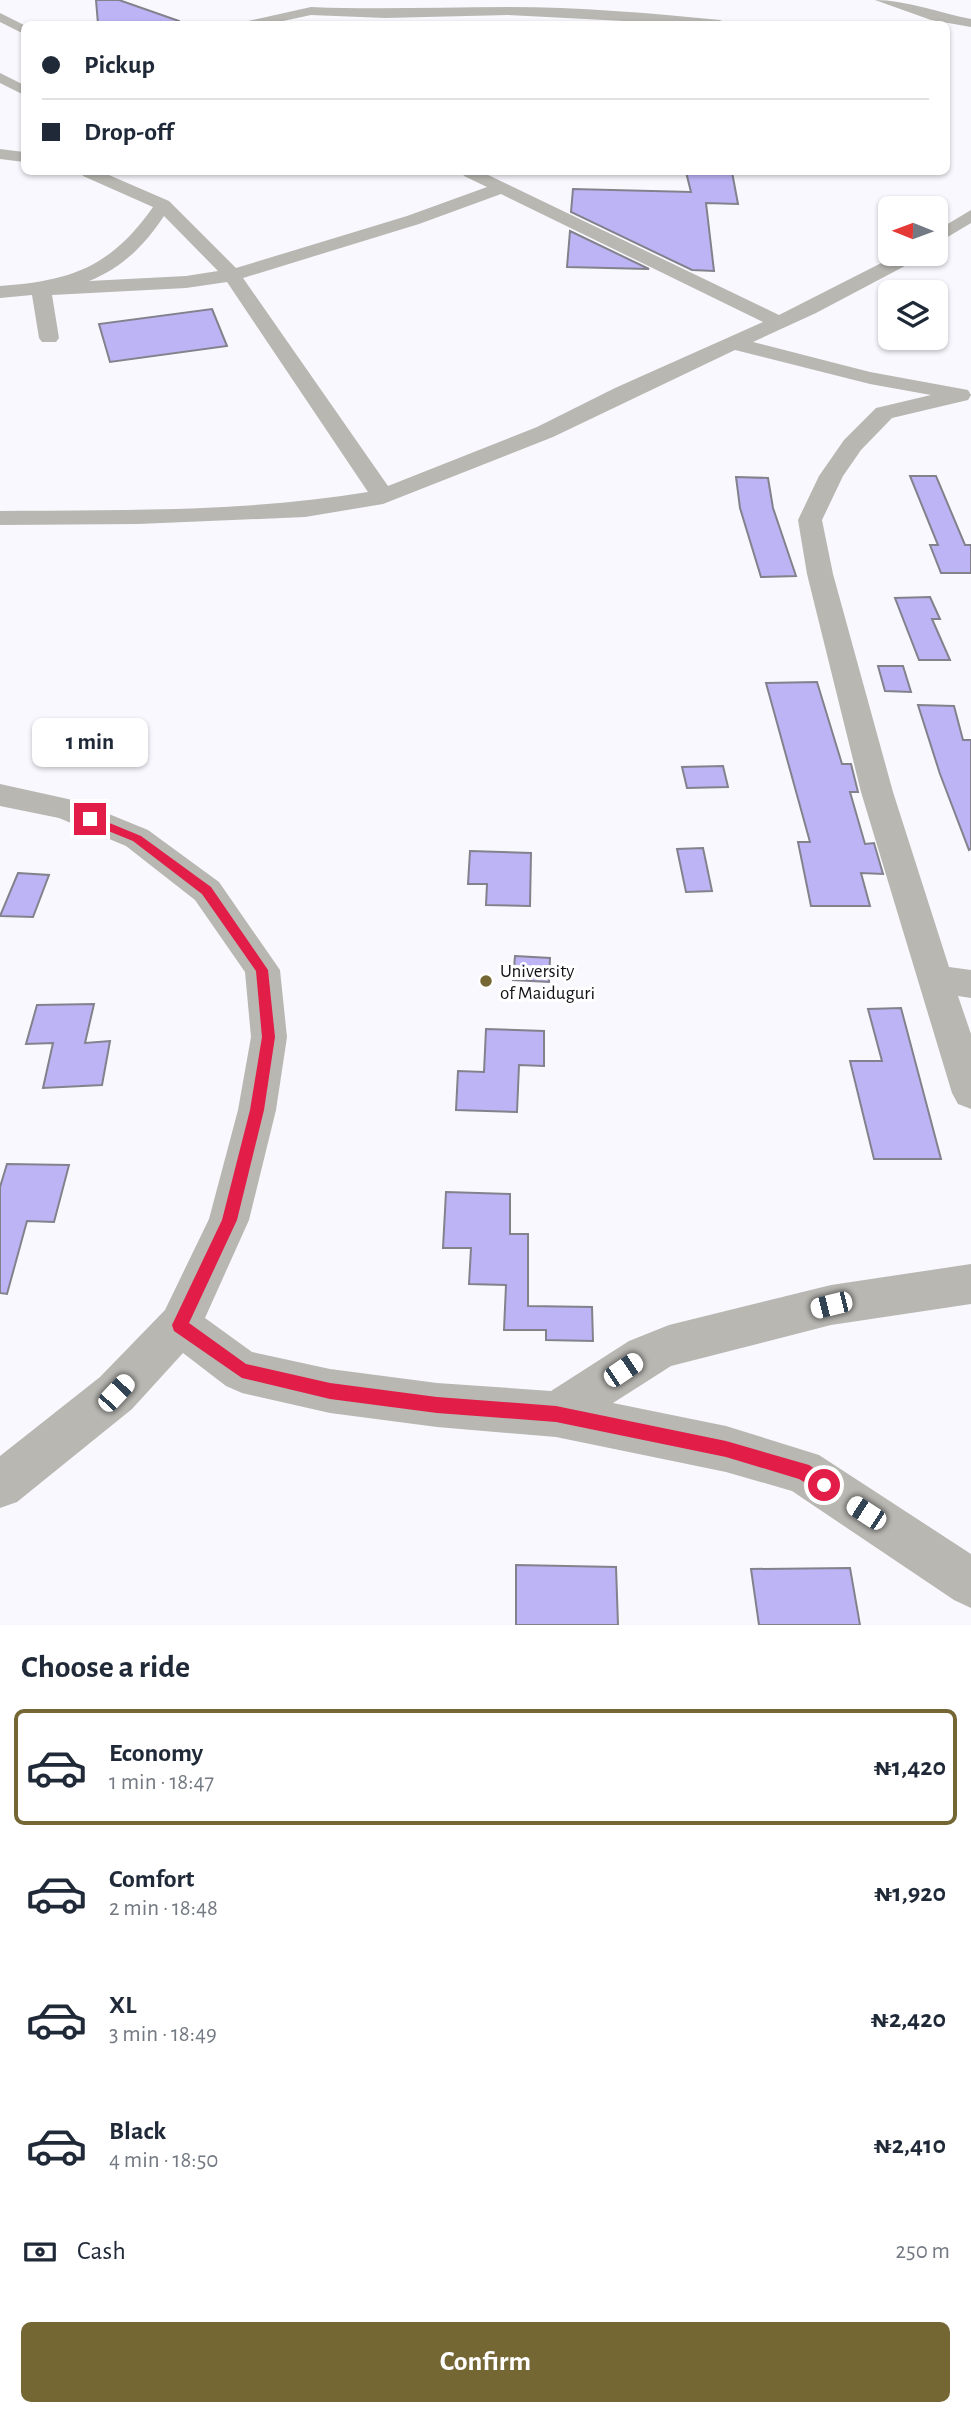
<!DOCTYPE html>
<meta charset="utf-8">
<style>
body{margin:0;font-family:"Alegreya Sans",sans-serif;background:#f6f6f7;color:#1f2937;height:100vh;display:flex;flex-direction:column;font-size:26px;white-space:nowrap}
*{box-sizing:border-box;margin:0}
p{font-size:23px;color:#747a83}
.icon{flex:none;width:38px;height:38px;fill:none;stroke:currentColor;stroke-width:2;stroke-linecap:round;stroke-linejoin:round}
.map{position:relative;height:1625px;overflow:hidden}
.drawer{display:flex;flex-direction:column;background:#fff;flex:1}
.drawer>*{flex:none}
.guide{position:absolute;left:21px;top:21px;width:929px;height:154px;border-radius:10px;box-shadow:0 2px 5px #0004;display:grid;align-content:center;height:154px;padding:0 21px;background:#fff}
.needle{width:46px;rotate:271deg}
.fabs{position:absolute;left:878px;top:196px;display:grid;gap:14px}
.fabs a{display:grid;place-items:center;width:70px;height:70px;border-radius:10px;background:#fff;box-shadow:0 2px 5px #0004;font-size:35px}
.end{position:absolute;width:32px;height:32px;margin:-16px;border:9px solid #e11d48;background:#fff;box-shadow:0 0 0 4px #fff}
.from{border-radius:50%}
.bubble{position:absolute;height:49px;border-radius:10px;background:#fff;box-shadow:0 2px 5px #0004;font-size:23px;font-weight:700;line-height:49px;text-align:center}
.car{position:absolute;width:21px;height:42px;margin:-21px -10px;border-radius:9px;box-shadow:0 0 5px 2px #0007;background:linear-gradient(#fff 24%,#345 0 40%,#fff 0 76%,#345 0 86%,#fff 0)}
.guide b{display:flex;align-items:center;gap:24px;height:66px;font-size:26px}
.guide b+b{border-top:2px solid #e0e1e3}
.guide i{width:18px;height:18px;background:#1f2937}
ul{padding:0;list-style:none}
li{display:flex;align-items:center;gap:21px;height:116px;margin:0 14px 10px;padding:0 7px;border:4px solid transparent;border-radius:10px}
li div{flex:1}
li b{display:block;font-size:26px}
li em{font-style:normal;font-weight:700}
li.selected{border-color:#756734}
li>.icon{width:63px;height:63px;stroke-width:1.5}
h2{padding:0 21px;font-size:32px;line-height:84px}
.pay{display:flex;align-items:center;gap:18px;height:77px;padding:0 21px;font-size:26px}
.pay p{margin-inline-start:auto}
.cta{display:flex;gap:14px;margin-top:auto;padding:14px 21px}
.cta a{flex:1;height:80px;border-radius:10px;background:#756734;color:#fff;font-size:28px;font-weight:700;line-height:80px;text-align:center}
.map>svg:first-child{display:block}
</style>
<div class="map">
<svg width="971" height="1625" viewBox="0 0 971 1625">
<rect width="100%" height="100%" fill="#f8f8fe"/>
<!-- building -->
<path fill="#bdb4f6" stroke="#83828c" stroke-width="2" d="M 96,0 L 119,0 L 179,21 L 179,24 L 98,24 Z
M 686,172 L 732,172 L 738,204 L 706,203 L 714,271 L 692,270 L 571,212 L 573,189 L 691,192 Z
M 570,231 L 649,269 L 567,267 Z
M 212,309 L 227,346 L 110,362 L 99,324 Z
M 910,476 L 936,476 L 965,545 L 971,545 L 971,573 L 941,573 L 930,545 L 938,545 Z
M 736,477 L 768,478 L 773,508 L 796,576 L 761,577 L 740,508 Z
M 930,597 L 940,619 L 932,619 L 950,660 L 919,660 L 895,598 Z
M 878,666 L 903,666 L 911,692 L 885,691 Z
M 817,682 L 842,764 L 851,764 L 858,792 L 850,792 L 865,844 L 874,843 L 883,874 L 861,873 L 870,906 L 811,906 L 798,842 L 810,842 L 766,683 Z
M 918,705 L 954,706 L 963,740 L 971,740 L 971,849 L 969,850 L 940,774 Z
M 723,766 L 728,787 L 687,788 L 682,767 Z
M 703,848 L 712,891 L 686,892 L 677,849 Z
M 470,851 L 531,853 L 530,906 L 486,905 L 487,884 L 468,884 Z
M 18,873 L 49,875 L 33,917 L 0,916 Z
M 515,956 L 550,958 L 549,982 L 513,980 Z
M 94,1004 L 85,1043 L 110,1041 L 102,1085 L 43,1088 L 53,1043 L 26,1044 L 37,1005 Z
M 901,1008 L 941,1159 L 874,1159 L 850,1061 L 882,1061 L 868,1009 Z
M 486,1029 L 544,1031 L 544,1066 L 519,1065 L 517,1112 L 456,1110 L 458,1071 L 484,1072 Z
M 7,1164 L 69,1165 L 54,1222 L 27,1221 L 7,1294 L 0,1293 L 0,1187 Z
M 446,1192 L 510,1194 L 510,1234 L 528,1234 L 528,1306 L 592,1307 L 593,1341 L 546,1340 L 546,1330 L 504,1330 L 506,1285 L 469,1284 L 471,1248 L 443,1248 Z
M 516,1565 L 616,1567 L 618,1625 L 516,1625 Z
M 850,1568 L 860,1625 L 759,1625 L 751,1569 Z"/>
<g fill="none" stroke-linecap="round" stroke-linejoin="round">
<!-- street -->
<path fill="#b8b7b2" fill-rule="evenodd" d="M 875,0 C 907,0 939,13 971,19 L 971,27 L 931,20 Z
M 311,7 C 377,10 442,7 508,7 C 579,7 649,13 720,20 L 727,24 L 682,24 L 508,15 L 385,18 L 311,15 L 269,24 L 246,24 L 248,21 Z
M 0,13 L 24,25 L 24,34 L 0,22 Z
M 0,73 L 24,85 L 24,95 L 0,83 Z
M 0,149 L 24,152 L 24,162 L 0,159 Z
M 81,172 L 102,172 L 169,201 L 236,268 L 407,216 L 487,187 L 464,176 L 462,172 L 482,172 L 779,315 L 899,254 L 922,254 L 920,258 L 816,313 L 753,342 L 870,372 L 968,390 L 971,395 L 968,400 L 892,418 L 861,450 L 843,476 L 822,520 L 833,574 L 893,792 L 949,967 L 971,970 L 971,998 L 958,996 L 971,1034 L 971,1109 L 958,1104 L 952,1093 L 861,792 L 807,574 L 798,520 L 819,476 L 844,440 L 876,408 L 931,395 L 870,384 L 735,350 L 553,437 L 383,504 L 305,517 L 138,524 L 0,525 L 0,511 C 122,510 247,512 368,492 L 227,282 L 186,288 L 52,295 L 59,338 L 56,342 L 42,342 L 39,338 L 32,295 L 0,298 L 0,286 C 71,281 111,267 153,207 L 83,176 ZM 501,194 L 763,322 L 615,388 L 537,427 L 388,486 L 243,278 L 419,224 ZM 164,216 L 218,271 L 186,276 L 89,281 C 122,268 145,245 164,216 Z
M 971,210 L 971,223 L 936,244 L 936,231 Z
M 0,784 L 77,801 L 148,830 L 219,882 L 280,970 L 287,1037 L 276,1110 L 249,1220 L 205,1318 L 252,1352 L 330,1369 L 437,1383 L 551,1391 L 629,1341 L 669,1325 L 831,1285 L 971,1264 L 971,1304 L 831,1325 L 671,1366 L 613,1403 L 726,1426 L 819,1455 L 971,1554 L 971,1608 L 954,1600 L 792,1491 L 726,1472 L 556,1437 L 437,1427 L 330,1413 L 242,1393 L 226,1386 L 183,1353 L 132,1409 L 17,1502 L 0,1508 L 0,1456 L 100,1377 L 165,1310 L 209,1219 L 238,1110 L 251,1037 L 245,972 L 195,900 L 126,846 L 59,818 L 0,806 Z"/>
</g>
<!-- route -->
<path fill="#e11d48" d="M 90,815 L 141,836 L 211,887 L 268,970 L 275,1037 L 264,1110 L 237,1220 L 189,1323 L 246,1364 L 330,1383 L 437,1397 L 556,1406 L 726,1441 L 809,1465 L 830,1479 L 832,1485 L 830,1491 L 824,1494 L 799,1479 L 726,1457 L 556,1422 L 437,1413 L 330,1399 L 242,1378 L 174,1331 L 172,1325 L 222,1220 L 250,1110 L 262,1037 L 256,971 L 202,894 L 133,841 L 86,822 L 84,819 Z"/>
<!-- markers -->
<circle fill="#756734" stroke="#fff" stroke-width="2.5" cx="486" cy="981" r="7"/>
<g text-anchor="middle" stroke-width="6" stroke-linejoin="round" paint-order="stroke">
<!-- poi labels -->
<g font-size="19" fill="#131317" stroke="#fff" text-anchor="start">
<text x="500" y="977">University<tspan x="500" dy="22">of Maiduguri</tspan></text>
</g>
</g>
</svg>
<div class="fabs">
<a><svg class="needle" viewBox="-14 -14 28 28"><path d="M0-13l5 13h-10z" fill="#e53935"/><path d="M0 13l5-13h-10z" fill="#747a83"/></svg></a>
<a><svg class="icon" aria-label="layers" viewBox="0 0 24 24"><path d="M12 4l9 5-9 5-9-5zM3 14l9 5 9-5"/></svg></a>
</div>
<i class="end from" style="left:824px;top:1485px"></i>
<i class="end" style="left:90px;top:819px"></i>
<div class="bubble" style="left:32px;top:718px;width:116px">1 min</div>
<i class="car" style="left:831px;top:1305px;rotate:256deg"></i>
<i class="car" style="left:623px;top:1370px;rotate:56deg"></i>
<i class="car" style="left:116px;top:1393px;rotate:43deg"></i>
<i class="car" style="left:866px;top:1513px;rotate:303deg"></i>
<div class="guide">
<b><i class="from"></i>Pickup</b>
<b><i></i>Drop-off</b>
</div>
</div>
<section class="drawer">
<h2>Choose a ride</h2>
<ul>
<li class="selected"><svg class="icon" aria-label="car" viewBox="0 0 24 24"><path d="M5 17H2v-5l4-1 3-4h7l3 4 3 1v5h-3M9 17h6M6 11h13"/><circle cx="7" cy="17" r="2"/><circle cx="17" cy="17" r="2"/></svg><div><b>Economy</b><p>1 min · 18:47</p></div><em>₦1,420</em></li>
<li><svg class="icon" aria-label="car" viewBox="0 0 24 24"><path d="M5 17H2v-5l4-1 3-4h7l3 4 3 1v5h-3M9 17h6M6 11h13"/><circle cx="7" cy="17" r="2"/><circle cx="17" cy="17" r="2"/></svg><div><b>Comfort</b><p>2 min · 18:48</p></div><em>₦1,920</em></li>
<li><svg class="icon" aria-label="car" viewBox="0 0 24 24"><path d="M5 17H2v-5l4-1 3-4h7l3 4 3 1v5h-3M9 17h6M6 11h13"/><circle cx="7" cy="17" r="2"/><circle cx="17" cy="17" r="2"/></svg><div><b>XL</b><p>3 min · 18:49</p></div><em>₦2,420</em></li>
<li><svg class="icon" aria-label="car" viewBox="0 0 24 24"><path d="M5 17H2v-5l4-1 3-4h7l3 4 3 1v5h-3M9 17h6M6 11h13"/><circle cx="7" cy="17" r="2"/><circle cx="17" cy="17" r="2"/></svg><div><b>Black</b><p>4 min · 18:50</p></div><em>₦2,410</em></li>
</ul>
<div class="pay"><svg class="icon" aria-label="cash" viewBox="0 0 24 24"><path d="M3 7h18v10H3z"/><circle cx="12" cy="12" r="2"/></svg>Cash<p>250 m</p></div>
<div class="cta"><a>Confirm</a></div>
</section>
